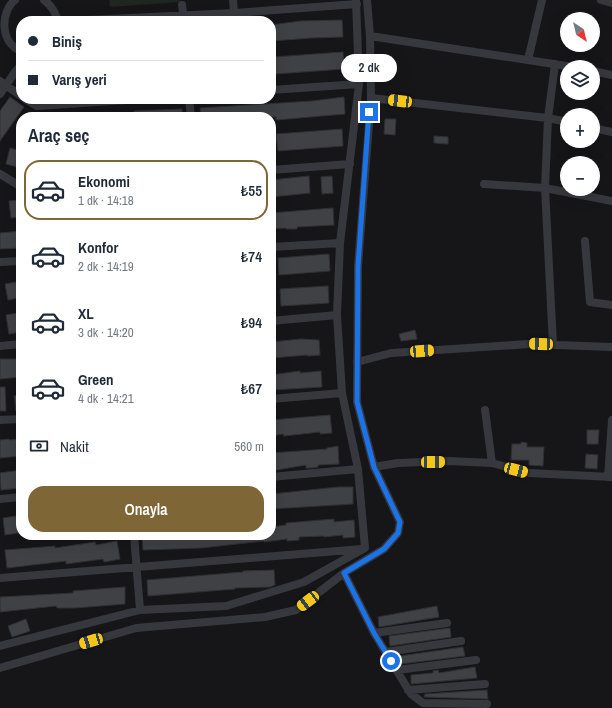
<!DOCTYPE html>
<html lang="tr">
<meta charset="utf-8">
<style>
body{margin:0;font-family:"Archivo Narrow",sans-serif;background:#f6f6f7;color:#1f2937;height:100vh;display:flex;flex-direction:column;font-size:15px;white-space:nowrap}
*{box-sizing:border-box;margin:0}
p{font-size:13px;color:#747a83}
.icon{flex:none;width:22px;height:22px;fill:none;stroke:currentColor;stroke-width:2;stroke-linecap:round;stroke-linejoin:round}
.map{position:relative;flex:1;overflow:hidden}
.side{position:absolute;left:16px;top:112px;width:260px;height:428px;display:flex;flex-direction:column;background:#fff;border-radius:16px;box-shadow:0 4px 16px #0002}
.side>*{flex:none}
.guide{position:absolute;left:16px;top:16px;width:260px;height:88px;border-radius:16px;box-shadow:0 4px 16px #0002;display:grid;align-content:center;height:88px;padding:0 12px;background:#fff}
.needle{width:26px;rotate:145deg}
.buttons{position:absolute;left:560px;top:12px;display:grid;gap:8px}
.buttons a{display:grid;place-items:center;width:40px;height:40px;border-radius:50%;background:#fff;box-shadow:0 4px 16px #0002;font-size:20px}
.end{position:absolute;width:18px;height:18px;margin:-9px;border:5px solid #1a73e8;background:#fff;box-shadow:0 0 0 2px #fff}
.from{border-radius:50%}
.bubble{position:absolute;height:28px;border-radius:14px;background:#fff;box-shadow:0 4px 16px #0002;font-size:13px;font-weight:600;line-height:28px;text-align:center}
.car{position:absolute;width:12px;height:24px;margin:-12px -6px;border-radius:5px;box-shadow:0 0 3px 1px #0007;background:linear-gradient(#f5c518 24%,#345 0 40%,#f5c518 0 76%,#345 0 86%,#f5c518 0)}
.guide b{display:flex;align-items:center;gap:14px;height:38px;font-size:15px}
.guide b+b{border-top:1px solid #e0e1e3}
.guide i{width:10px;height:10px;background:#1f2937}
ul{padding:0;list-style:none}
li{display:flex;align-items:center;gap:12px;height:60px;margin:0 8px 6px;padding:0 4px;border:2px solid transparent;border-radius:16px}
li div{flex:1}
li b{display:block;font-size:15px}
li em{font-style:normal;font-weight:600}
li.selected{border-color:#7e6636}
li>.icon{width:36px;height:36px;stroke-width:1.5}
h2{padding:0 12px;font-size:18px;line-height:48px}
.pay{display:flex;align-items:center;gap:10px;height:44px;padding:0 12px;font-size:15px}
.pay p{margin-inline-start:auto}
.button{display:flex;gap:8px;margin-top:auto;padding:8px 12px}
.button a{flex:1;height:46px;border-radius:16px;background:#7e6636;color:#fff;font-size:16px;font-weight:600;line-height:46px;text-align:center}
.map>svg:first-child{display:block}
</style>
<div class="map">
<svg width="612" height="708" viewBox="0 0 612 708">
<rect width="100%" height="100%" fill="#161618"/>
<!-- green -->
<path fill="#1e261f" d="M 109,0 L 180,0 L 180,2 L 110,7 Z"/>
<!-- building -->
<path fill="#404145" stroke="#303034" d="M 342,20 L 343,37 L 311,38 L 272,41 L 271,25 L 301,21 Z
M 343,52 L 344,69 L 275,74 L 274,57 Z
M 10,97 L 24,107 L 0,141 L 0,111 Z
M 344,97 L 345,114 L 276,120 L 276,117 L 201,117 L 200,108 L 312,101 Z
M 182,109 L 182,117 L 134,117 L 134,111 Z
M 385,119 L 396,119 L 395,135 L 384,134 Z
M 342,129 L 343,146 L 278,151 L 276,134 Z
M 434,136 L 448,137 L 448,144 L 434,143 Z
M 10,148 L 21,151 L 17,167 L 6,164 Z
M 309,176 L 310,193 L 271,197 L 271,180 Z
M 332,176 L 333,193 L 322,194 L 321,177 Z
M 20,200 L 21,217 L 11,218 L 9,201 Z
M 333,208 L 334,225 L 297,227 L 297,229 L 286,229 L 286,228 L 271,229 L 271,213 Z
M 21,231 L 21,248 L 0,249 L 0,233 Z
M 329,254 L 330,271 L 279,275 L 278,258 Z
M 16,282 L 18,298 L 8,300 L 5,284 Z
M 328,286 L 329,303 L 281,306 L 280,289 Z
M 18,313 L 21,332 L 9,334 L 6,315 Z
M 415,330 L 417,339 L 401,341 L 399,334 Z
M 301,339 L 319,340 L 320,355 L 308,356 L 307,355 L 272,358 L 271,342 Z
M 0,359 L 21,359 L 21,377 L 0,379 Z
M 300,371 L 300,373 L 321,371 L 322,387 L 272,390 L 271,375 Z
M 0,387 L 5,387 L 6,411 L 0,411 Z
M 21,395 L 21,410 L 16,411 L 14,396 Z
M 330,415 L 332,433 L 320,434 L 320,432 L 284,436 L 283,434 L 271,436 L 271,420 Z
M 587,430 L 599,430 L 598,444 L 587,444 Z
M 9,439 L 9,440 L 21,439 L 21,456 L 0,458 L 0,440 Z
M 521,442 L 527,443 L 527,447 L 544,447 L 543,466 L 529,465 L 529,460 L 511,460 L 512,444 L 521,444 Z
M 338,446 L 339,464 L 318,465 L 318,467 L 312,468 L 306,468 L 306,465 L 271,471 L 271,453 L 327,449 L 327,448 Z
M 586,454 L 598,455 L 597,469 L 585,468 Z
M 21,470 L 21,488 L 1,490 L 0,473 Z
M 338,487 L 353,487 L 353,504 L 271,509 L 271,494 Z
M 16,516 L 18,533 L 5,535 L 3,518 Z
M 334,519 L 334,522 L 354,520 L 355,537 L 343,538 L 343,535 L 324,537 L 324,536 L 299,537 L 299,540 L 287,541 L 287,539 L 264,542 L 264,541 L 201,548 L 143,550 L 142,535 L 271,535 L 271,527 L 286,525 L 286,523 Z
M 117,541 L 120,559 L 104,562 L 103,559 L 66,564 L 66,561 L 7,568 L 5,550 L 55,546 L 55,548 L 95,542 L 96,545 Z
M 274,570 L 275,585 L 270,587 L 235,588 L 235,589 L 148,596 L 147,580 L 243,572 L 243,571 Z
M 125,587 L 125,604 L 75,608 L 57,608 L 56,606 L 0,612 L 0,597 L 73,593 L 73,591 Z
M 437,606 L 439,617 L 379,627 L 378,617 Z
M 26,619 L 30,631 L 12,637 L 8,626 Z
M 450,628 L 451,637 L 390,646 L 389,636 Z
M 463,647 L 465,656 L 400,664 L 400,656 Z
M 475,667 L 477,678 L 411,684 L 411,675 L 433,673 L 433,671 L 438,670 L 439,673 Z
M 487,690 L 488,699 L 424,697 L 425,694 Z"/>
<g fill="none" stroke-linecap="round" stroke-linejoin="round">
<!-- minor -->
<path stroke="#37383d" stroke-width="8" d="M 15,0 C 0,12 0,43 21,51
M 44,0 C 52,6 55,12 58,21
M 233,0 L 234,13
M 601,0 L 612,3
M 182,5 L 184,20
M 67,21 L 234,13 L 357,4
M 370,36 L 573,67
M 528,60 L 542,0
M 555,64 L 548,118 L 567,122
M 593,71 L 612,75
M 0,81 L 21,96
M 271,90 L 359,84
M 0,94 L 15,72 L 21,65
M 371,98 L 548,118 L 545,188 L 553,345
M 25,99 L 37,106 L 142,99
M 189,99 L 191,117
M 593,128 L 612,132
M 271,170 L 350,164
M 0,174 L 18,185 L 21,185
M 484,184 L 545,188 L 612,201
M 585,241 L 590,302 L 612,305
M 271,247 L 340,243
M 0,262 L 21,261
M 271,321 L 337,315
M 0,346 L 21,344
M 357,362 L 391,353 L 529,344 L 612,347
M 271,399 L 342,393
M 485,410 L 492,463
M 0,420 L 21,419
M 374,467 L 398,463 L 448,461 L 492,463 L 529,473 L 612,477
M 271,477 L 358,469
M 608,477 L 612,420
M 0,499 L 21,497
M 134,535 L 140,610
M 344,573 L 374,633 L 411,694 L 423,703 L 487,704
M 0,578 L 362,549
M 374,633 L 447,623
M 0,646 L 140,610 L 226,606 L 304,582 L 365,548 L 358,469 L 342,393 L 337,315 L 340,243 L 359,84 L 356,0
M 386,652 L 461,641
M 0,668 L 136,628 L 265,617 L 296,610 L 344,573 L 384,549 L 398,533 L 400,522 L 374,467 L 357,402 L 358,266 L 371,98 L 370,36 L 367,0
M 397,670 L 476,660
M 408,690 L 485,684"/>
</g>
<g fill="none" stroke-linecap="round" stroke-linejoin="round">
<!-- route -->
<path stroke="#1a73e8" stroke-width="5" d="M 369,112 L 358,266 L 357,402 L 374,467 L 400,522 L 398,533 L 384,549 L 344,573 L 374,633 L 391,661"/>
</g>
</svg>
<div class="buttons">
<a><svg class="needle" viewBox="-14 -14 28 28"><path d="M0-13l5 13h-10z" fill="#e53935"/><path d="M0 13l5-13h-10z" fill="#747a83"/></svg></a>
<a><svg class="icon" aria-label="layers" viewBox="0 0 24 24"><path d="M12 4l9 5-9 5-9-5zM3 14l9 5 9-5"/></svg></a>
<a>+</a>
<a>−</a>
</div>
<i class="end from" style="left:391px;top:661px"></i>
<i class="end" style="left:369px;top:112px"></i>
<div class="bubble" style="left:341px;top:54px;width:56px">2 dk</div>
<i class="car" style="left:400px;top:101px;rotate:277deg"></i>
<i class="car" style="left:541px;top:344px;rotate:272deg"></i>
<i class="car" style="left:422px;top:351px;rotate:86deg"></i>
<i class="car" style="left:433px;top:462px;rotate:89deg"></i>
<i class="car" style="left:516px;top:470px;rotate:105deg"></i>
<i class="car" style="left:308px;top:601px;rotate:233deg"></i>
<i class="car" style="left:91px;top:641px;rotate:253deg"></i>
<div class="guide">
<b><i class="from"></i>Biniş</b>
<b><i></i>Varış yeri</b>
</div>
<section class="side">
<h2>Araç seç</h2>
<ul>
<li class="selected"><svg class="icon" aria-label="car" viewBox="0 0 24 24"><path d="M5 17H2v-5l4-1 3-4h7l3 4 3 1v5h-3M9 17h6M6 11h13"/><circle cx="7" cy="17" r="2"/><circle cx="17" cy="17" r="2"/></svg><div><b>Ekonomi</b><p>1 dk · 14:18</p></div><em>₺55</em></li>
<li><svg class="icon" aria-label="car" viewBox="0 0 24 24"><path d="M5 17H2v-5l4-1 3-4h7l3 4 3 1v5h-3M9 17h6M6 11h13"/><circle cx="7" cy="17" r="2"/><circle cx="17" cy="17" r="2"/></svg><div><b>Konfor</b><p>2 dk · 14:19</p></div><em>₺74</em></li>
<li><svg class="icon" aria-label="car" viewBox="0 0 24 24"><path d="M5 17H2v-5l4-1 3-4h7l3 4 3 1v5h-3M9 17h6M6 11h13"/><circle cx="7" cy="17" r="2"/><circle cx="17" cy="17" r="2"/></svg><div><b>XL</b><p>3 dk · 14:20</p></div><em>₺94</em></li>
<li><svg class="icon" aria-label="car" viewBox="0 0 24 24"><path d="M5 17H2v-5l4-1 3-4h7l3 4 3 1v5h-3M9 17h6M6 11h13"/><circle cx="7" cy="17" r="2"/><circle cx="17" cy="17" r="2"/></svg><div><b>Green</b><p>4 dk · 14:21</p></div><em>₺67</em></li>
</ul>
<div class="pay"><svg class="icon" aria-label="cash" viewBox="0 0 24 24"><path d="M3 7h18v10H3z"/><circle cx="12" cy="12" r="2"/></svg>Nakit<p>560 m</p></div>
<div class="button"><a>Onayla</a></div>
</section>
</div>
